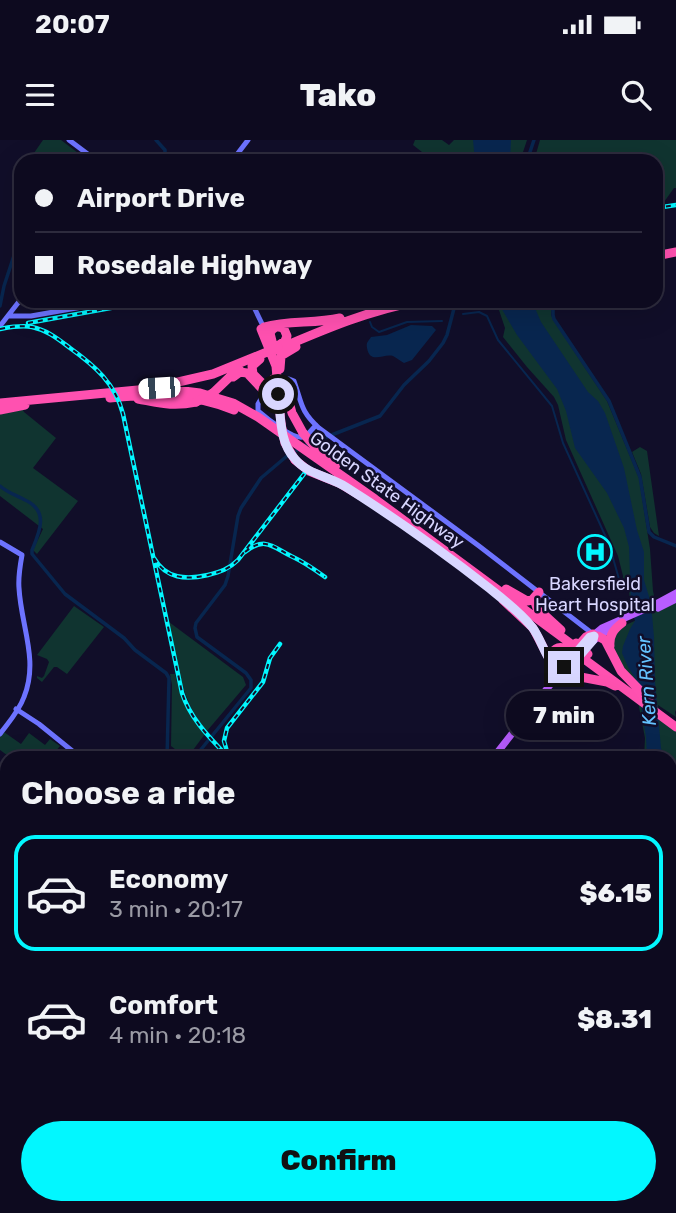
<!DOCTYPE html>
<meta charset="utf-8">
<style>
body{margin:0;font-family:Rubik,sans-serif;background:#161328;color:#f1f3f6;height:100vh;display:flex;flex-direction:column;font-size:26px;white-space:nowrap}
*{box-sizing:border-box;margin:0}
p{font-size:23px;color:#9a9aa4}
.icon{flex:none;width:38px;height:38px;fill:none;stroke:currentColor;stroke-width:2;stroke-linecap:round;stroke-linejoin:round}
.map{position:relative;flex:1;overflow:hidden}
.sheet{position:absolute;left:0px;top:611px;width:677px;height:464px;display:flex;flex-direction:column;background:#0d0a1f;border-radius:21px 21px 0 0;box-shadow:0 7px 28px #0002,0 0 0 2px #2d2b3d}
.sheet>*{flex:none}
.banner{position:absolute;left:14px;top:14px;width:649px;height:154px;border-radius:21px;box-shadow:0 7px 28px #0002,0 0 0 2px #2d2b3d;display:grid;align-content:center;height:154px;padding:0 21px;background:#0d0a1f}
.end{position:absolute;width:32px;height:32px;margin:-16px;border:9px solid #d8d6ff;background:#111;box-shadow:0 0 0 4px #111}
.from{border-radius:50%}
.bubble{position:absolute;height:49px;border-radius:24px;background:#0d0a1f;box-shadow:0 7px 28px #0002,0 0 0 2px #2d2b3d;font-size:23px;font-weight:800;line-height:49px;text-align:center}
.car{position:absolute;width:21px;height:42px;margin:-21px -10px;border-radius:9px;box-shadow:0 0 5px 2px #0007;background:linear-gradient(#fff 24%,#345 0 40%,#fff 0 76%,#345 0 86%,#fff 0)}
.banner b{display:flex;align-items:center;gap:24px;height:66px;font-size:26px}
.banner b+b{border-top:2px solid #2d2b3d}
.banner i{width:18px;height:18px;background:#f1f3f6}
ul{padding:0;list-style:none}
li{display:flex;align-items:center;gap:21px;height:116px;margin:0 14px 10px;padding:0 7px;border:4px solid transparent;border-radius:21px}
li div{flex:1}
li b{display:block;font-size:26px}
li em{font-style:normal;font-weight:800}
li.active{border-color:#02f7ff}
li>.icon{width:63px;height:63px;stroke-width:1.5}
h2{padding:0 21px;font-size:32px;line-height:84px}
.action{display:flex;gap:14px;margin-top:auto;padding:14px 21px}
.action a{flex:1;height:80px;border-radius:42px;background:#02f7ff;color:#111;font-size:28px;font-weight:800;line-height:80px;text-align:center}
.status{display:flex;justify-content:space-between;align-items:center;height:49px;padding:0 35px;background:#0d0a1f;direction:ltr}
.status svg{height:19px;fill:currentColor}
header{display:flex;justify-content:space-between;align-items:center;height:91px;padding:0 21px;background:#0d0a1f;font-size:32px;font-weight:800}
.map>svg:first-child{display:block}
</style>
<div class="status"><b>20:07</b><svg viewBox="0 0 49 12"><path d="M0 12V9h3v3zM5 12V6h3v6zM10 12V3h3v9zM15 12V0h3v12zM26 1h20v11H26zM47 4h2v5h-2z"/></svg></div>
<header><svg class="icon" aria-label="menu" viewBox="0 0 24 24"><path d="M4 6h16M4 12h16M4 18h16"/></svg>Tako<svg class="icon" aria-label="search" viewBox="0 0 24 24"><circle cx="10" cy="10" r="6"/><path d="M15 15l6 6"/></svg></header>
<div class="map">
<svg width="676" height="1073" viewBox="0 0 676 1073">
<rect width="100%" height="100%" fill="#110e29"/>
<!-- green -->
<path fill="#103430" d="M 43,0 L 61,0 L 82,16 L 78,21 L 45,21 L 34,13 Z
M 415,0 L 442,0 L 449,5 L 454,0 L 527,0 L 520,21 L 474,21 L 473,16 L 472,18 L 467,17 L 472,21 L 419,21 L 421,18 L 418,16 L 422,12 L 413,5 Z
M 540,0 L 676,0 L 676,48 L 674,48 L 664,62 L 656,63 L 656,21 L 534,21 Z
M 496,161 L 552,161 L 551,175 L 554,181 L 607,261 L 639,338 L 650,409 L 653,451 L 655,460 L 659,460 L 630,473 L 629,445 L 624,447 L 622,446 L 623,436 L 618,416 L 566,300 L 558,265 L 554,257 L 527,227 L 503,197 L 505,188 Z
M 22,268 L 24,272 L 56,298 L 33,328 L 78,361 L 37,414 L 33,410 L 43,389 L 0,356 L 0,271 Z
M 640,307 L 647,311 L 659,396 L 654,393 L 650,387 L 641,334 L 632,312 Z
M 676,462 L 676,570 L 675,572 L 676,577 L 658,565 L 660,579 L 676,589 L 676,758 L 670,766 L 670,618 L 644,618 L 645,598 L 634,541 L 626,534 L 611,506 L 617,489 Z
M 74,466 L 104,487 L 67,534 L 57,527 L 54,527 L 42,542 L 37,538 L 37,536 L 42,538 L 44,536 L 49,522 L 47,519 L 37,515 Z
M 169,482 L 243,537 L 246,545 L 207,591 C 180,561 177,520 169,482 Z
M 170,534 L 175,534 C 182,561 187,572 205,594 L 187,618 L 181,618 L 180,613 L 171,606 L 172,545 Z
M 4,592 L 21,604 L 29,593 L 45,605 L 50,599 L 60,606 L 55,612 L 60,615 L 64,610 L 70,616 L 69,618 L 55,618 L 49,614 L 46,618 L 38,616 L 36,618 L 11,618 L 0,610 L 0,597 Z
M 564,1068 L 665,1068 L 664,1073 L 560,1073 Z"/>
<!-- water -->
<path fill="#08264f" d="M 473,0 L 511,0 L 510,21 L 475,21 Z
M 497,161 L 532,161 L 541,182 L 588,252 L 598,261 L 605,273 L 624,328 L 637,390 L 644,412 L 644,440 L 651,463 L 654,497 L 655,542 L 661,608 L 664,618 L 647,618 L 646,597 L 637,541 L 628,527 L 622,513 L 623,506 L 630,489 L 635,481 L 631,467 L 629,407 L 624,388 L 607,353 L 575,308 L 566,271 L 557,249 L 517,195 Z
M 411,185 L 432,186 L 436,190 L 412,220 L 404,223 C 400,221 397,218 393,216 C 384,213 370,225 367,208 C 366,202 368,202 371,197 L 387,195 Z"/>
<g fill="none" stroke-linecap="round" stroke-linejoin="round">
<!-- stream -->
<path stroke="#08264f" stroke-width="2" d="M 294,161 L 304,168 L 313,169 L 365,163 L 366,164
M 463,174 L 479,172 L 487,176 L 498,200 L 552,266 L 563,303 L 609,404 L 619,439
M 370,182 L 372,187 L 379,192 L 407,182 L 442,181
M 0,803 L 7,798"/>
<!-- canal -->
<path stroke="#08264f" stroke-width="3.5" d="M 156,0 L 165,10 L 165,14 L 162,21
M 527,21 L 534,0
M 553,161 L 553,175 L 554,179 L 609,261 L 640,337 L 649,392 L 654,397 L 676,406
M 0,166 L 4,146 L 21,94
M 0,346 C 8,353 16,355 25,360 C 49,371 40,391 32,410 L 32,414 L 65,454 L 124,498 L 135,510 L 166,533 L 169,538 L 167,618
M 623,616 L 623,614
M 194,618 L 251,548 L 251,540 L 246,533 L 197,497 L 195,488 L 196,483 L 225,445 L 228,436 L 238,376 L 241,368 L 261,338 L 287,316 L 306,305 L 380,276 L 404,245 L 429,221 L 443,203 L 447,195 L 456,161
M 218,1073 L 219,1068
M 551,1073 L 555,1068"/>
<!-- river -->
<path stroke="#08264f" stroke-width="4.5" d="M 618,1073 L 619,1068"/>
<!-- secondary -->
<path stroke="#6d73ff" stroke-width="5" d="M 69,0 L 97,21
M 232,21 L 248,0
M 251,161 L 265,190
M 8,176 L 31,176 L 116,161
M 0,186 L 21,159
M 284,242 L 289,239 L 294,241 C 302,263 300,271 319,288 L 479,406 L 593,494
M 265,252 L 258,264 L 258,271 C 266,278 294,300 303,297 C 309,295 312,289 316,285
M 0,402 L 22,415 C 20,426 18,437 19,448 C 21,486 39,520 24,557 C 19,571 9,582 0,594
M 16,569 L 39,584 L 81,618
M 0,762 L 7,767
M 670,793 L 676,778
M 670,1010 L 670,1062
M 669,1073 L 670,1068"/>
<!-- primary -->
<path stroke="#b85dff" stroke-width="7" d="M 658,468 L 676,459
M 590,498 L 602,488 L 652,466 L 676,453
M 565,532 L 589,504 L 611,488
M 493,618 L 564,527
M 670,1060 L 676,1062
M 151,1073 L 155,1068"/>
<!-- highway -->
<path stroke="#ff51b0" stroke-width="9" d="M 656,116 L 676,112
M 264,187 C 289,180 314,184 340,178
M 261,189 L 276,226 L 281,284
M 273,205 L 270,193 C 273,187 278,185 284,189 L 287,196 L 285,201 L 279,205
M 276,210 C 323,190 369,170 420,161
M 260,219 L 252,226 L 253,234 L 264,245 L 269,244 L 273,239
M 280,229 L 281,216 L 296,207
M 233,237 L 240,232 L 247,233 L 265,252
M 284,242 L 292,273 L 303,293
M 165,245 L 213,234 L 267,212
M 213,253 L 239,228
M 110,258 C 154,254 191,253 234,270
M 138,259 C 160,263 173,267 196,262
M 0,263 L 159,248 L 200,253 L 233,263 L 258,277 L 375,359 L 574,506
M 0,270 L 25,265
M 315,307 L 336,325
M 295,320 L 309,331 L 339,343 L 369,361
M 506,449 L 527,461 L 532,460 L 539,452
M 537,456 L 535,462 L 537,468 L 561,490
M 503,460 L 533,488 L 552,524 L 561,531 L 567,529
M 590,497 L 598,496 L 605,500 L 621,531 L 649,560
M 610,506 C 609,495 614,489 622,483
M 570,511 C 563,507 557,505 552,513 L 552,518 L 556,523 L 564,522 L 586,497 L 593,494
M 584,519 L 676,587
M 558,541 L 565,536 L 570,535 L 607,542 L 615,546
M 670,880 L 676,879
M 670,890 L 676,891
M 670,913 L 676,911
M 520,1073 L 521,1068
M 531,1073 L 532,1068"/>
<!-- rail casing -->
<g stroke="#02f7ff" stroke-width="4.5">
<path id="rail" d="M 656,68 L 676,65
M 28,183 L 149,161
M 0,189 C 11,187 21,185 32,187 C 47,190 58,199 70,208 C 95,226 115,243 123,274 L 182,553 C 191,580 210,598 229,618
M 245,412 C 265,396 273,407 291,416 C 304,422 314,429 325,437
M 154,418 C 166,439 186,440 208,435 C 220,432 229,429 238,420 L 304,334
M 228,615 L 224,601 L 227,588 L 263,542 L 270,518 L 280,504
M 670,817 L 676,813
M 400,1068 L 408,1073
M 348,1073 L 352,1068"/>
</g>
<!-- rail -->
<use href="#rail" stroke="#110e29" stroke-width="2" stroke-dasharray="5" stroke-linecap="butt"/>
<!-- highway-bridge -->
<path stroke="#ff51b0" stroke-width="9" d="M 267,212 L 278,207
M 196,262 L 213,253
M 281,284 L 285,303 L 295,320
M 303,293 L 315,307
M 576,503 L 588,514
M 571,509 L 584,519"/>
</g>
<g fill="none" stroke-linecap="round" stroke-linejoin="round">
<!-- route -->
<path stroke="#d8d6ff" stroke-width="9" d="M 278,254 C 281,276 279,302 295,319 C 308,335 329,336 346,347 C 395,378 443,412 489,448 C 504,460 520,472 532,487 C 543,501 545,521 561,531 L 568,529 L 593,500 L 594,496 L 590,497 L 564,527"/>
</g>
<!-- icons -->
<defs>
<g id="hospital-ring" transform="scale(1.75)"><circle r="9.5" fill="#110e29" stroke="#02f7ff" stroke-width="1.5"/><path d="M-5-5h3v3.5h4V-5h3V5h-3V1.5h-4V5h-3Z" fill="#02f7ff"/></g>
</defs>
<g fill-rule="evenodd">
<use href="#hospital-ring" x="595" y="412"/>
</g>
<g text-anchor="middle" stroke-width="5" stroke-linejoin="round" paint-order="stroke">
<!-- street labels -->
<g font-size="18" fill="#d8d6ff" stroke="#110e29">
<text transform="translate(387 350) rotate(36)" y="6">Golden State Highway</text>
</g>
<!-- poi labels -->
<g font-size="18" fill="#d8d6ff" stroke="#110e29">
<text x="595" y="450">Bakersfield<tspan x="595" dy="21">Heart Hospital</tspan></text>
</g>
<!-- water labels -->
<g font-size="19" font-style="italic" fill="#64c2ff" stroke="#110e29">
<text transform="translate(646 541) rotate(-94)" y="7">Kern River</text>
</g>
</g>
</svg>
<i class="end from" style="left:278px;top:254px"></i>
<i class="end" style="left:564px;top:527px"></i>
<div class="bubble" style="left:506px;top:551px;width:116px">7 min</div>
<i class="car" style="left:159px;top:248px;rotate:266deg"></i>
<div class="banner">
<b><i class="from"></i>Airport Drive</b>
<b><i></i>Rosedale Highway</b>
</div>
<section class="sheet">
<h2>Choose a ride</h2>
<ul>
<li class="active"><svg class="icon" aria-label="car" viewBox="0 0 24 24"><path d="M5 17H2v-5l4-1 3-4h7l3 4 3 1v5h-3M9 17h6M6 11h13"/><circle cx="7" cy="17" r="2"/><circle cx="17" cy="17" r="2"/></svg><div><b>Economy</b><p>3 min · 20:17</p></div><em>$6.15</em></li>
<li><svg class="icon" aria-label="car" viewBox="0 0 24 24"><path d="M5 17H2v-5l4-1 3-4h7l3 4 3 1v5h-3M9 17h6M6 11h13"/><circle cx="7" cy="17" r="2"/><circle cx="17" cy="17" r="2"/></svg><div><b>Comfort</b><p>4 min · 20:18</p></div><em>$8.31</em></li>
</ul>
<div class="action"><a>Confirm</a></div>
</section>
</div>
